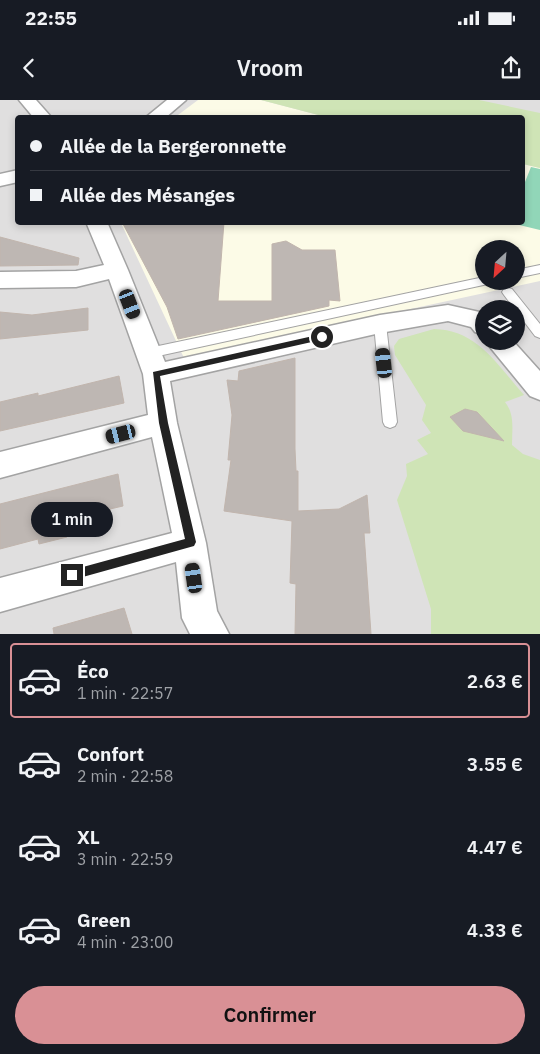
<!DOCTYPE html>
<html lang="fr">
<meta charset="utf-8">
<style>
body{margin:0;font-family:"IBM Plex Sans",sans-serif;background:#242831;color:#f1f3f6;height:100vh;display:flex;flex-direction:column;font-size:19px;white-space:nowrap}
*{box-sizing:border-box;margin:0}
p{font-size:16px;color:#9ea1a6}
.icon{flex:none;width:28px;height:28px;fill:none;stroke:currentColor;stroke-width:2;stroke-linecap:round;stroke-linejoin:round}
.map{position:relative;height:534px;overflow:hidden}
.details{display:flex;flex-direction:column;background:#171b24;flex:1}
.details>*{flex:none}
.hud{position:absolute;left:15px;top:15px;width:510px;height:110px;border-radius:5px;box-shadow:0 2px 8px #0003;display:grid;align-content:center;height:110px;padding:0 15px;background:#171b24}
.needle{width:32px;rotate:206deg}
.fabs{position:absolute;left:475px;top:140px;display:grid;gap:10px}
.fabs a{display:grid;place-items:center;width:50px;height:50px;border-radius:50%;background:#171b24;box-shadow:0 2px 8px #0003;font-size:25px}
.end{position:absolute;width:22px;height:22px;margin:-11px;border:6px solid #222;background:#fff;box-shadow:0 0 0 2px #fff}
.from{border-radius:50%}
.bubble{position:absolute;height:35px;border-radius:18px;background:#171b24;box-shadow:0 2px 8px #0003;font-size:16px;font-weight:600;line-height:35px;text-align:center}
.car{position:absolute;width:15px;height:30px;margin:-15px -8px;border-radius:6px;box-shadow:0 0 4px 1px #0007;background:linear-gradient(#222 24%,#8ab4d8 0 40%,#222 0 76%,#8ab4d8 0 86%,#222 0)}
.hud b{display:flex;align-items:center;gap:18px;height:48px;font-size:19px}
.hud b+b{border-top:1px solid #363941}
.hud i{width:12px;height:12px;background:#f1f3f6}
ul{padding:9px 0 0;list-style:none}
li{display:flex;align-items:center;gap:15px;height:75px;margin:0 10px 8px;padding:0 5px;border:2px solid transparent;border-radius:5px}
li div{flex:1}
li b{display:block;font-size:19px}
li em{font-style:normal;font-weight:600}
li.current{border-color:#d99095}
li>.icon{width:45px;height:45px;stroke-width:1.5}
.action{display:flex;gap:10px;margin-top:auto;padding:10px 15px}
.action a{flex:1;height:58px;border-radius:30px;background:#d99095;color:#111;font-size:20px;font-weight:600;line-height:58px;text-align:center}
.status{display:flex;justify-content:space-between;align-items:center;height:35px;padding:0 25px;background:#171b24;direction:ltr}
.status svg{height:14px;fill:currentColor}
header{display:flex;justify-content:space-between;align-items:center;height:65px;padding:0 15px;background:#171b24;font-size:22px;font-weight:600}
.map>svg:first-child{display:block}
</style>
<div class="status"><b>22:55</b><svg viewBox="0 0 49 12"><path d="M0 12V9h3v3zM5 12V6h3v6zM10 12V3h3v9zM15 12V0h3v12zM26 1h20v11H26zM47 4h2v5h-2z"/></svg></div>
<header><svg class="icon" aria-label="back" viewBox="0 0 24 24"><path d="M15 5l-7 7 7 7"/></svg>Vroom<svg class="icon" aria-label="share" viewBox="0 0 24 24"><path d="M12 15V3M7 8l5-5 5 5M5 13v7h14v-7"/></svg></header>
<div class="map">
<svg width="540" height="534" viewBox="0 0 540 534">
<rect width="100%" height="100%" fill="#f1eeea"/>
<!-- residential -->
<path fill="#e0dfdf" fill-rule="evenodd" d="M 0,0 L 540,0 L 540,534 L 0,534 ZM 18,18 L 522,18 L 522,122 L 18,122 ZM 484,149 L 516,149 L 516,181 L 484,181 ZM 484,209 L 516,209 L 516,241 L 484,241 Z"/>
<!-- education -->
<path fill="#fcfbe7" fill-rule="evenodd" d="M 198,0 L 261,0 L 326,17 L 174,18 Z
M 523,64 L 540,68 L 540,181 L 184,258 L 121,123 L 522,122 ZM 484,149 L 516,149 L 516,181 L 484,181 Z"/>
<!-- grass -->
<path fill="#cfe4b6" d="M 261,0 L 479,0 L 540,13 L 540,68 L 523,64 L 522,18 L 326,17 Z
M 434,229 C 478,230 497,265 524,295 L 505,302 C 515,315 512,329 512,345 L 523,354 L 540,360 L 540,534 L 431,534 L 431,509 L 397,400 L 407,376 L 406,364 L 428,354 L 417,340 L 431,333 L 422,320 L 426,305 L 395,255 L 394,246 L 399,239 Z"/>
<!-- pitch -->
<path fill="#91d6b8" d="M 531,67 L 540,69 L 540,130 L 511,123 L 522,122 L 523,87 Z"/>
<!-- building -->
<path fill="#beb7b3" stroke="#c1b5ad" d="M 122,122 L 224,122 L 218,201 L 272,201 L 272,144 L 286,141 L 302,150 L 335,150 L 340,201 L 329,200 L 329,206 L 178,239 L 167,207 Z
M 0,137 L 79,158 L 78,165 L 0,166 Z
M 88,208 L 88,230 L 0,239 L 0,212 L 32,215 Z
M 295,258 L 295,349 L 296,371 L 298,371 L 298,411 L 339,409 L 367,395 L 370,433 L 364,433 L 371,534 L 295,534 L 296,484 L 290,483 L 292,421 L 224,411 L 231,360 L 228,360 L 232,315 L 227,280 L 238,281 L 239,271 Z
M 119,276 L 124,303 L 0,331 L 0,302 L 38,293 L 38,296 Z
M 465,309 L 477,312 L 504,341 L 463,331 L 450,317 Z
M 118,374 L 123,406 L 110,409 L 111,420 L 69,431 L 67,437 L 39,444 L 38,439 L 0,449 L 0,404 Z
M 124,508 L 132,534 L 54,534 L 53,528 Z"/>
<g fill="none" stroke-linecap="round" stroke-linejoin="round">
<!-- service casing -->
<g stroke="#a3a3a3" stroke-width="2">
<path id="service" d="M 540,165 L 540,173 L 516,178 L 516,170 Z
M 484,177 L 484,181 L 490,181 L 488,184 L 149,258 L 142,253 L 149,248 Z
M 508,188 L 512,189 L 540,224 L 540,238 L 535,236 L 504,195 L 502,192 L 504,189 Z
M 380,219 L 386,224 L 397,322 L 395,326 L 390,328 L 385,326 L 383,322 L 374,224 Z"/>
</g>
<!-- minor casing -->
<g stroke="#a3a3a3" stroke-width="3">
<path id="minor" d="M 19,0 L 36,0 L 52,18 L 34,18 Z
M 167,0 L 186,0 L 165,18 L 145,18 Z
M 18,70 L 18,82 L 0,86 L 0,74 Z
M 86,122 L 107,122 L 128,170 L 165,262 L 380,215 L 448,205 L 484,213 L 484,235 L 475,232 L 471,227 L 448,221 L 380,233 L 170,281 L 177,323 L 206,443 L 217,511 L 229,534 L 190,534 L 182,518 L 176,462 L 0,512 L 0,478 L 172,433 L 152,337 L 0,378 L 0,352 L 148,315 L 143,274 L 109,179 L 76,187 L 0,188 L 0,172 L 76,171 L 104,165 Z
M 485,241 L 513,241 L 540,271 L 540,300 L 530,296 Z"/>
</g>
<!-- service -->
<use href="#service" fill="#fff" fill-rule="evenodd"/>
<!-- minor -->
<use href="#minor" fill="#fff" fill-rule="evenodd"/>
</g>
<!-- route -->
<path fill="#222" d="M 322,234 L 325,235 L 325,239 L 160,276 L 168,323 L 196,442 L 194,446 L 72,480 L 68,478 L 67,475 L 72,470 L 185,439 L 159,323 L 153,272 Z"/>
</svg>
<div class="fabs">
<a><svg class="needle" viewBox="-14 -14 28 28"><path d="M0-13l5 13h-10z" fill="#e53935"/><path d="M0 13l5-13h-10z" fill="#9ea1a6"/></svg></a>
<a><svg class="icon" aria-label="layers" viewBox="0 0 24 24"><path d="M12 4l9 5-9 5-9-5zM3 14l9 5 9-5"/></svg></a>
</div>
<i class="end from" style="left:322px;top:237px"></i>
<i class="end" style="left:72px;top:475px"></i>
<div class="bubble" style="left:31px;top:402px;width:82px">1 min</div>
<i class="car" style="left:130px;top:204px;rotate:159deg"></i>
<i class="car" style="left:384px;top:263px;rotate:354deg"></i>
<i class="car" style="left:121px;top:334px;rotate:256deg"></i>
<i class="car" style="left:194px;top:478px;rotate:352deg"></i>
<div class="hud">
<b><i class="from"></i>Allée de la Bergeronnette</b>
<b><i></i>Allée des Mésanges</b>
</div>
</div>
<section class="details">
<ul>
<li class="current"><svg class="icon" aria-label="car" viewBox="0 0 24 24"><path d="M5 17H2v-5l4-1 3-4h7l3 4 3 1v5h-3M9 17h6M6 11h13"/><circle cx="7" cy="17" r="2"/><circle cx="17" cy="17" r="2"/></svg><div><b>Éco</b><p>1 min · 22:57</p></div><em>2.63 €</em></li>
<li><svg class="icon" aria-label="car" viewBox="0 0 24 24"><path d="M5 17H2v-5l4-1 3-4h7l3 4 3 1v5h-3M9 17h6M6 11h13"/><circle cx="7" cy="17" r="2"/><circle cx="17" cy="17" r="2"/></svg><div><b>Confort</b><p>2 min · 22:58</p></div><em>3.55 €</em></li>
<li><svg class="icon" aria-label="car" viewBox="0 0 24 24"><path d="M5 17H2v-5l4-1 3-4h7l3 4 3 1v5h-3M9 17h6M6 11h13"/><circle cx="7" cy="17" r="2"/><circle cx="17" cy="17" r="2"/></svg><div><b>XL</b><p>3 min · 22:59</p></div><em>4.47 €</em></li>
<li><svg class="icon" aria-label="car" viewBox="0 0 24 24"><path d="M5 17H2v-5l4-1 3-4h7l3 4 3 1v5h-3M9 17h6M6 11h13"/><circle cx="7" cy="17" r="2"/><circle cx="17" cy="17" r="2"/></svg><div><b>Green</b><p>4 min · 23:00</p></div><em>4.33 €</em></li>
</ul>
<div class="action"><a>Confirmer</a></div>
</section>
